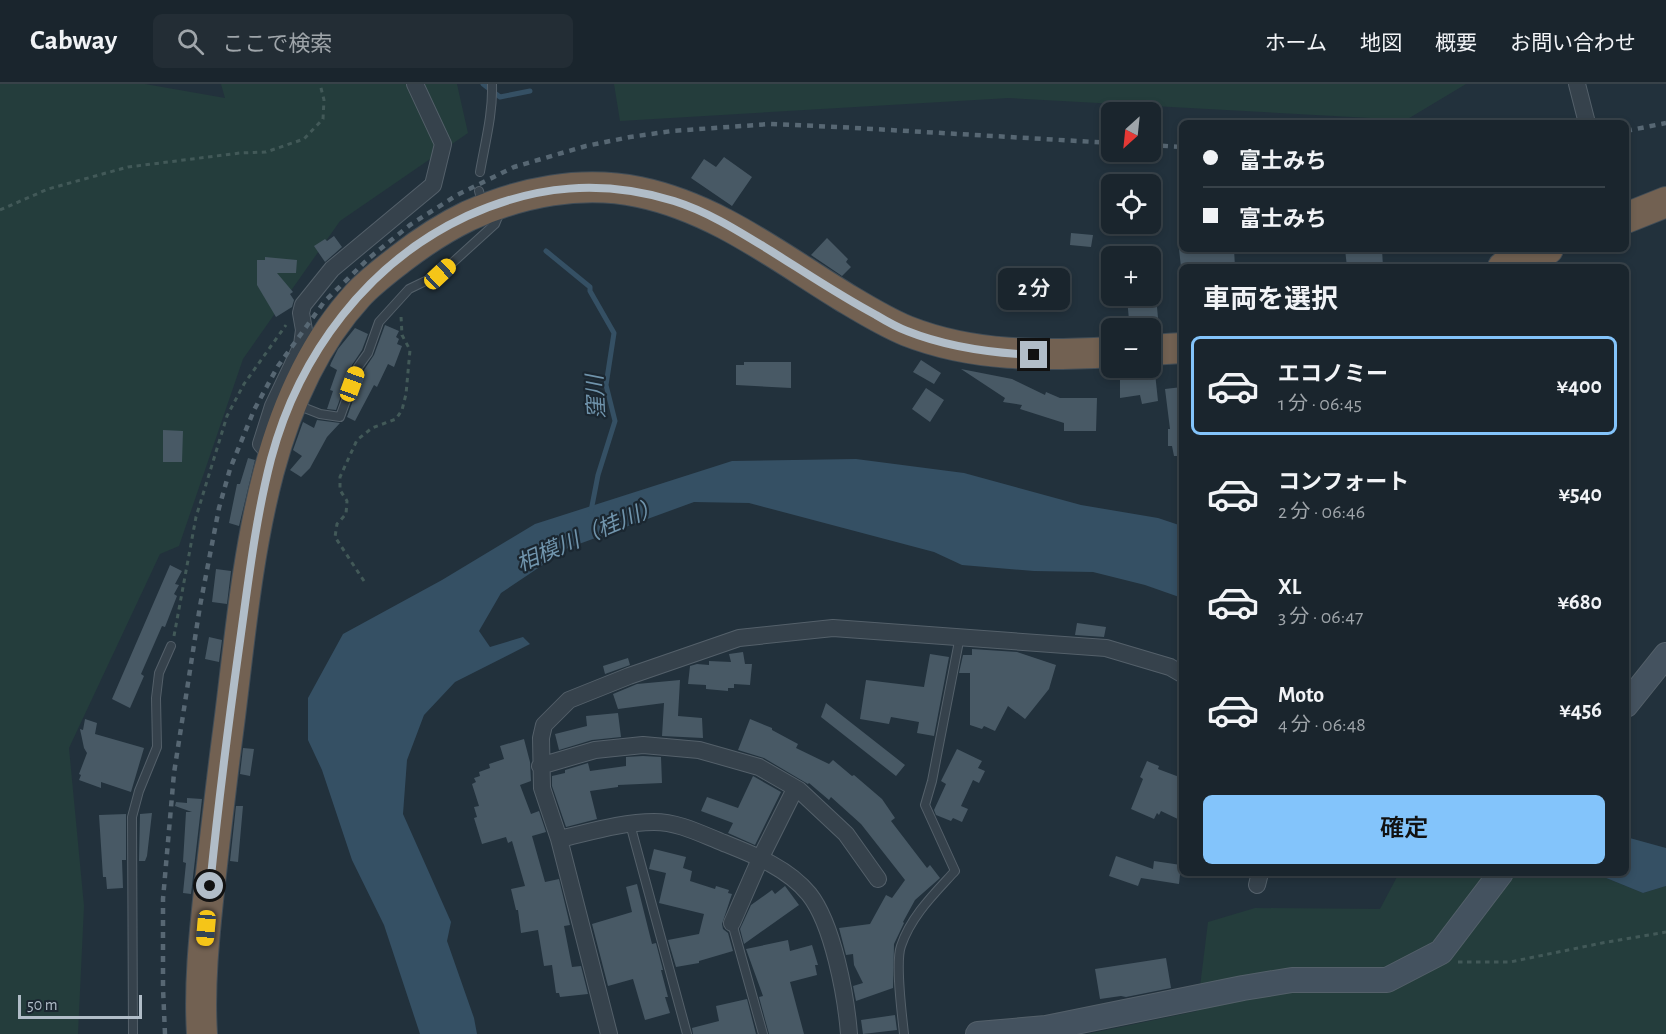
<!DOCTYPE html>
<html lang="ja">
<meta charset="utf-8">
<style>
body{margin:0;font-family:"Alegreya Sans","Noto Sans JP",sans-serif;background:#232d35;color:#f1f3f6;height:100vh;display:flex;flex-direction:column;font-size:22px;white-space:nowrap}
*{box-sizing:border-box;margin:0}
p{font-size:20px;color:#9fa5aa}
.icon{flex:none;width:33px;height:33px;fill:none;stroke:currentColor;stroke-width:2;stroke-linecap:round;stroke-linejoin:round}
.map{position:relative;flex:1;overflow:hidden}
.drawer{position:absolute;left:1179px;top:180px;width:450px;height:612px;display:flex;flex-direction:column;background:#1a252d;border-radius:9px;box-shadow:0 3px 9px #0003,0 0 0 2px #384249}
.drawer>*{flex:none}
.top-card{position:absolute;left:1179px;top:36px;width:450px;height:132px;border-radius:9px;box-shadow:0 3px 9px #0003,0 0 0 2px #384249;display:grid;align-content:center;height:132px;padding:0 24px;background:#1a252d}
.needle{width:39px;rotate:207deg}
.controls{position:absolute;left:1101px;top:18px;display:grid;gap:12px}
.controls a{display:grid;place-items:center;width:60px;height:60px;border-radius:9px;background:#1a252d;box-shadow:0 3px 9px #0003,0 0 0 2px #384249;font-size:30px}
.scale{position:absolute;left:18px;bottom:15px;width:124px;box-sizing:border-box;padding-left:6px;border:3px solid #b1bdc8;border-top:0;font-size:16px;line-height:21px;white-space:nowrap;color:#b1bdc8;-webkit-text-stroke:4px #1b2731;paint-order:stroke}
.end{position:absolute;width:27px;height:27px;margin:-14px;border:8px solid #b1bdc8;background:#111;box-shadow:0 0 0 3px #111}
.from{border-radius:50%}
.bubble{position:absolute;height:42px;border-radius:9px;background:#1a252d;box-shadow:0 3px 9px #0003,0 0 0 2px #384249;font-size:20px;font-weight:600;line-height:42px;text-align:center}
.car{position:absolute;width:18px;height:36px;margin:-18px -9px;border-radius:8px;box-shadow:0 0 4px 2px #0007;background:linear-gradient(#f5c518 24%,#345 0 40%,#f5c518 0 76%,#345 0 86%,#f5c518 0)}
.top-card b{display:flex;align-items:center;gap:21px;height:57px;font-size:22px}
.top-card b+b{border-top:2px solid #384249}
.top-card i{width:15px;height:15px;background:#f1f3f6}
ul{padding:0;list-style:none}
li{display:flex;align-items:center;gap:18px;height:99px;margin:0 12px 9px;padding:0 12px;border:3px solid transparent;border-radius:9px}
li div{flex:1}
li b{display:block;font-size:22px}
li em{font-style:normal;font-weight:600}
li.on{border-color:#83c4fb}
li>.icon{width:54px;height:54px;stroke-width:1.5}
h2{padding:0 24px;font-size:27px;line-height:72px}
.button{display:flex;gap:12px;margin-top:auto;padding:12px 24px}
.button a{flex:1;height:69px;border-radius:9px;background:#83c4fb;color:#111;font-size:24px;font-weight:600;line-height:69px;text-align:center}
header{display:flex;align-items:center;gap:36px;box-sizing:border-box;height:84px;padding:0 30px;background:#1a252d;border-bottom:2px solid #384249}
header strong{font-size:28px}
nav{display:flex;gap:33px;margin-inline-start:auto;font-size:21px}
.search{width:420px;height:54px;background:#232d35;display:flex;align-items:center;gap:15px;box-sizing:border-box;padding:0 21px;border-radius:9px;color:#9fa5aa;font-size:22px}
.map>svg:first-child{display:block}
</style>
<header>
<strong>Cabway</strong>
<div class="search"><svg class="icon" aria-label="search" viewBox="0 0 24 24"><circle cx="10" cy="10" r="6"/><path d="M15 15l6 6"/></svg>ここで検索</div>
<nav><a>ホーム</a><a>地図</a><a>概要</a><a>お問い合わせ</a></nav>
</header>
<div class="map">
<svg width="1666" height="950" viewBox="0 0 1666 950">
<rect width="100%" height="100%" fill="#22313c"/>
<!-- green -->
<path fill="#243d3c" d="M 0,0 L 145,0 L 225,14 L 221,0 L 457,0 L 468,49 L 340,137 L 243,275 L 179,462 L 160,470 L 69,664 L 84,822 L 78,950 L 0,950 Z
M 614,0 L 1466,0 L 1406,36 L 1009,14 L 620,37 Z
M 1399,789 L 1594,789 L 1643,809 L 1666,802 L 1666,950 L 1087,950 L 1197,927 L 1208,838 L 1255,824 L 1380,825 Z"/>
<!-- water -->
<path fill="#355064" d="M 856,375 L 964,389 L 1081,421 L 1158,434 L 1182,442 L 1182,514 L 1145,501 L 1093,488 L 1034,487 L 962,481 L 934,468 L 749,419 L 694,418 L 568,464 L 501,509 L 479,547 L 490,563 L 523,553 L 530,560 L 455,598 L 424,631 L 407,676 L 403,730 L 451,838 L 447,857 L 474,934 L 477,950 L 420,950 L 384,841 L 352,776 L 322,686 L 308,656 L 308,614 L 343,550 L 442,496 L 535,440 L 732,377 Z
M 1626,753 L 1666,764 L 1666,802 L 1643,809 L 1594,789 L 1626,789 Z"/>
<g fill="none" stroke-linecap="round" stroke-linejoin="round">
<!-- stream -->
<path stroke="#355064" stroke-width="5" d="M 483,0 L 500,13 L 530,7
M 546,167 L 590,203 L 590,207 L 614,249 L 606,301 L 615,337 L 598,391 L 591,427"/>
</g>
<!-- building -->
<path fill="#485965" d="M 724,73 L 752,93 L 732,122 L 691,94 L 704,75 L 716,83 Z
M 1071,149 L 1093,151 L 1091,163 L 1070,161 Z
M 334,152 L 342,163 L 325,178 L 314,162 L 325,155 L 327,157 Z
M 827,154 L 848,175 L 846,178 L 851,183 L 842,192 L 811,171 Z
M 1179,165 L 1234,165 L 1235,183 L 1181,183 Z
M 1345,165 L 1382,165 L 1383,183 L 1347,183 Z
M 265,173 L 297,176 L 296,189 L 277,189 L 293,208 L 290,210 L 294,216 L 292,223 L 276,233 L 257,201 L 257,176 L 265,176 Z
M 1156,212 L 1158,234 L 1129,236 L 1127,214 Z
M 385,241 L 399,247 L 396,253 L 399,255 L 397,260 L 402,262 L 394,283 L 388,280 L 377,303 L 374,301 L 355,337 L 347,333 L 364,286 L 374,271 Z
M 355,244 L 368,250 L 362,266 L 352,281 L 336,326 L 327,325 L 333,307 L 330,306 L 337,286 L 330,282 L 331,279 L 338,265 Z
M 921,276 L 941,289 L 934,300 L 913,288 Z
M 744,278 L 791,278 L 791,304 L 736,301 L 736,281 L 744,281 Z
M 961,285 L 1012,295 L 1045,311 L 1046,308 L 1060,314 L 1097,314 L 1096,347 L 1064,347 L 1064,339 L 1020,325 L 1022,321 L 1003,318 L 1005,314 Z
M 1155,289 L 1158,317 L 1142,320 L 1140,311 L 1120,314 L 1120,290 Z
M 1182,303 L 1182,372 L 1174,372 L 1172,362 L 1168,362 L 1168,345 L 1170,345 L 1165,305 Z
M 926,304 L 944,316 L 930,338 L 912,325 Z
M 317,336 L 340,339 L 327,353 L 310,384 L 312,382 L 301,393 L 290,386 L 302,372 L 293,366 L 303,338 L 314,344 Z
M 163,346 L 183,347 L 182,378 L 163,378 Z
M 248,374 L 255,376 L 239,442 L 229,439 L 237,400 L 240,400 Z
M 170,481 L 182,487 L 175,500 L 179,501 L 174,510 L 177,512 L 165,543 L 162,542 L 141,590 L 144,592 L 130,624 L 112,615 Z
M 216,485 L 231,487 L 227,520 L 212,518 Z
M 1077,539 L 1106,543 L 1104,553 L 1075,551 Z
M 209,553 L 222,556 L 219,578 L 205,575 Z
M 972,565 L 1017,568 L 1056,581 L 1049,605 L 1025,635 L 1008,622 L 995,647 L 984,642 L 982,645 L 970,641 L 970,589 L 959,589 L 963,571 L 972,571 Z
M 743,568 L 745,580 L 752,580 L 750,601 L 734,600 L 734,604 L 728,604 L 728,607 L 706,605 L 706,601 L 688,600 L 690,582 L 697,580 L 709,581 L 709,577 L 731,578 L 729,570 Z
M 930,570 L 949,573 L 934,652 L 917,649 L 919,638 L 891,633 L 889,640 L 860,635 L 866,596 L 924,603 Z
M 628,574 L 630,581 L 605,590 L 603,582 Z
M 680,596 L 678,632 L 702,634 L 703,654 L 662,652 L 664,619 L 618,625 L 613,610 L 637,600 Z
M 826,619 L 905,681 L 896,692 L 821,633 Z
M 618,629 L 621,653 L 592,656 L 559,666 L 555,650 L 587,642 L 586,632 Z
M 85,635 L 97,639 L 95,650 L 144,664 L 131,708 L 101,698 L 101,704 L 79,696 L 81,691 L 79,690 L 87,669 L 84,664 L 80,645 L 83,646 Z
M 750,635 L 772,644 L 772,646 L 798,660 L 796,664 L 829,680 L 833,676 L 852,692 L 854,691 L 882,715 L 895,734 L 891,737 L 927,784 L 930,781 L 940,794 L 915,816 L 903,838 L 904,839 L 894,860 L 893,904 L 856,917 L 853,902 L 863,899 L 854,881 L 853,870 L 846,871 L 839,844 L 870,840 L 886,811 L 892,814 L 905,796 L 861,740 L 831,713 L 829,716 L 809,699 L 808,700 L 764,674 L 738,666 Z
M 524,655 L 530,678 L 531,697 L 520,701 L 531,730 L 539,727 L 546,748 L 532,752 L 545,798 L 559,795 L 570,841 L 564,842 L 572,883 L 581,882 L 588,910 L 560,913 L 559,909 L 556,909 L 552,881 L 544,882 L 538,846 L 521,849 L 518,826 L 516,826 L 511,805 L 525,802 L 512,757 L 508,759 L 506,753 L 482,760 L 474,734 L 477,733 L 474,723 L 479,722 L 472,700 L 476,698 L 474,694 L 480,692 L 479,688 L 490,684 L 489,680 L 504,675 L 500,662 Z
M 243,664 L 254,665 L 250,692 L 240,690 Z
M 957,665 L 982,677 L 978,684 L 985,687 L 979,699 L 973,696 L 961,722 L 968,725 L 962,738 L 953,734 L 951,737 L 936,731 L 934,726 L 946,700 L 941,697 Z
M 643,672 L 661,673 L 662,699 L 618,701 L 618,703 L 590,707 L 597,735 L 566,743 L 552,702 L 552,692 L 565,689 L 565,686 L 588,679 L 590,687 L 626,682 L 626,673 Z
M 1147,677 L 1159,682 L 1158,685 L 1182,694 L 1182,737 L 1161,727 L 1159,731 L 1157,729 L 1154,735 L 1131,725 L 1143,695 L 1140,693 Z
M 753,692 L 781,708 L 755,761 L 728,749 L 733,739 L 701,727 L 707,713 L 738,724 Z
M 187,714 L 202,715 L 191,810 L 183,809 L 186,779 L 183,778 L 186,728 L 192,728 L 175,722 L 176,718 L 187,719 Z
M 236,722 L 243,722 L 238,778 L 230,777 Z
M 152,729 L 147,772 L 145,777 L 139,777 L 140,730 Z
M 126,730 L 126,776 L 122,776 L 123,804 L 107,805 L 106,793 L 103,793 L 99,731 Z
M 654,765 L 686,773 L 683,784 L 692,787 L 690,797 L 715,805 L 716,802 L 729,806 L 728,809 L 732,810 L 722,840 L 723,845 L 728,849 L 733,867 L 699,877 L 699,879 L 676,883 L 668,856 L 699,850 L 704,830 L 659,819 L 666,789 L 649,785 Z
M 1116,772 L 1153,785 L 1154,777 L 1181,781 L 1179,800 L 1141,794 L 1138,802 L 1109,792 Z
M 637,800 L 652,860 L 656,859 L 663,886 L 661,886 L 668,913 L 665,913 L 670,929 L 645,936 L 633,895 L 608,902 L 592,840 L 632,828 L 626,803 Z
M 785,802 L 799,821 L 744,860 L 740,845 L 751,821 L 772,806 L 775,810 Z
M 788,856 L 790,867 L 812,861 L 818,881 L 815,881 L 817,891 L 790,898 L 804,950 L 769,950 L 759,913 L 763,912 L 746,865 Z
M 1166,874 L 1171,904 L 1126,913 L 1121,912 L 1100,915 L 1095,885 Z
M 747,915 L 756,950 L 693,950 L 692,944 L 719,937 L 716,922 Z
M 895,931 L 897,946 L 863,950 L 861,936 Z"/>
<g fill="none" stroke-linecap="round" stroke-linejoin="round">
<!-- lane casing -->
<g stroke="#54606a" stroke-width="10">
<path id="lane" d="M 480,88 C 485,59 493,30 492,0
M 479,107 L 483,122
M 297,321 L 320,330 L 340,333 L 358,283 L 368,269 L 379,238 L 409,205 L 440,190 L 495,140 L 500,128
M 630,740 L 687,950
M 732,839 L 763,950
M 133,950 L 132,733 L 139,707 L 157,663 L 156,614 L 159,589 L 171,562
M 904,950 C 902,930 895,879 901,862 C 911,832 934,810 955,787 L 925,721 L 932,697 L 960,552"/>
</g>
<!-- street casing -->
<g stroke="#54606a" stroke-width="18">
<path id="street" d="M 1577,0 L 1587,39
M 272,372 L 261,360 L 273,322 L 302,261 L 304,246 L 301,229 L 303,221 L 332,185 L 433,101 L 443,60 L 415,0
M 540,682 L 595,666 L 643,661 L 699,666 L 759,683 L 799,706 L 846,750 L 878,795
M 559,755 C 590,748 622,738 654,738 C 679,738 701,750 724,759 C 754,771 788,784 809,810 C 833,840 846,912 849,950
M 1257,801 L 1260,789
M 732,839 L 760,775 L 795,705
M 609,950 L 559,755 L 542,704 L 541,654 L 544,641 L 569,616 L 629,592 L 739,554 L 833,544 L 1106,564 L 1170,583 L 1182,590"/>
</g>
<!-- secondary casing -->
<g stroke="#54606a" stroke-width="26">
<path id="secondary" d="M 1626,621 L 1666,571
M 978,950 L 1046,944 L 1243,904 L 1292,896 L 1387,896 L 1441,868 L 1501,789"/>
</g>
<!-- highway casing -->
<g stroke="#414d57" stroke-width="32">
<path id="highway" d="M 1626,134 L 1666,118
M 1503,183 L 1548,165
M 1150,266 L 1182,264
M 202,950 C 199,902 204,854 209,807 C 215,754 221,701 228,648 C 247,504 255,323 358,211 C 370,198 386,186 400,175 C 422,158 443,144 468,132 C 521,108 581,96 639,108 C 716,124 777,172 844,213 C 864,225 885,238 907,247 C 973,273 1042,272 1112,268"/>
</g>
<!-- path -->
<path stroke="#425958" stroke-width="3" stroke-dasharray="4.5 4.5" stroke-linecap="butt" d="M 0,126 L 48,105 L 128,83 L 240,69 L 266,68 L 304,55 L 323,35 L 324,16 L 320,0
M 364,497 L 335,453 L 337,440 L 346,430 L 347,417 L 340,406 L 340,393 L 357,356 L 372,344 L 396,335 L 402,326 L 406,310 L 410,266 L 402,251 L 401,232
M 174,552 L 196,433 L 227,332 L 244,300 L 286,241
M 1458,878 L 1510,878 L 1602,859 L 1666,848"/>
<!-- lane -->
<use href="#lane" stroke="#36424c" stroke-width="8"/>
<!-- street -->
<use href="#street" stroke="#36424c" stroke-width="16"/>
<!-- secondary -->
<use href="#secondary" stroke="#44525f" stroke-width="24"/>
<!-- highway -->
<use href="#highway" stroke="#726152" stroke-width="30"/>
<!-- rail -->
<path stroke="#576773" stroke-width="4.5" stroke-dasharray="6 6" stroke-linecap="butt" d="M 1626,47 L 1666,39
M 1150,61 L 1182,63
M 165,950 L 163,904 L 163,815 L 174,689 L 200,522 L 219,424 L 230,385 L 254,326 L 278,282 L 324,218 L 368,175 L 410,141 L 457,111 L 514,83 L 586,62 L 630,53 L 672,47 L 770,40 L 839,43 L 1112,59"/>
</g>
<g fill="none" stroke-linecap="round" stroke-linejoin="round">
<!-- route -->
<path stroke="#b1bdc8" stroke-width="8" d="M 210,802 C 218,722 228,643 239,564 C 248,501 255,437 271,375 C 299,270 368,178 467,132 C 535,101 602,95 674,117 C 709,128 740,148 771,167 C 806,189 840,212 876,231 C 886,237 896,243 907,247 C 947,263 991,269 1034,271"/>
</g>
<g text-anchor="middle" stroke-width="4.5" stroke-linejoin="round" paint-order="stroke">
<!-- water labels -->
<g font-size="22" font-style="italic" fill="#7094ac" stroke="#1b2731">
<text transform="translate(595 313) rotate(-93)" y="8">窪川</text>
<text transform="translate(588 450) rotate(-23)" y="8">相模川（桂川）</text>
</g>
</g>
</svg>
<div class="controls">
<a><svg class="needle" viewBox="-14 -14 28 28"><path d="M0-13l5 13h-10z" fill="#e53935"/><path d="M0 13l5-13h-10z" fill="#9fa5aa"/></svg></a>
<a><svg class="icon" aria-label="locate" viewBox="0 0 24 24"><circle cx="12" cy="12" r="6"/><path d="M12 2v4M12 18v4M2 12h4M18 12h4"/></svg></a>
<a>+</a>
<a>−</a>
</div>
<div class="scale">50 m</div>
<i class="end from" style="left:210px;top:802px"></i>
<i class="end" style="left:1034px;top:271px"></i>
<div class="bubble" style="left:998px;top:184px;width:72px">2 分</div>
<i class="car" style="left:440px;top:190px;rotate:47deg"></i>
<i class="car" style="left:352px;top:300px;rotate:20deg"></i>
<i class="car" style="left:206px;top:844px;rotate:185deg"></i>
<div class="top-card">
<b><i class="from"></i>富士みち</b>
<b><i></i>富士みち</b>
</div>
<section class="drawer">
<h2>車両を選択</h2>
<ul>
<li class="on"><svg class="icon" aria-label="car" viewBox="0 0 24 24"><path d="M5 17H2v-5l4-1 3-4h7l3 4 3 1v5h-3M9 17h6M6 11h13"/><circle cx="7" cy="17" r="2"/><circle cx="17" cy="17" r="2"/></svg><div><b>エコノミー</b><p>1 分 · 06:45</p></div><em>¥400</em></li>
<li><svg class="icon" aria-label="car" viewBox="0 0 24 24"><path d="M5 17H2v-5l4-1 3-4h7l3 4 3 1v5h-3M9 17h6M6 11h13"/><circle cx="7" cy="17" r="2"/><circle cx="17" cy="17" r="2"/></svg><div><b>コンフォート</b><p>2 分 · 06:46</p></div><em>¥540</em></li>
<li><svg class="icon" aria-label="car" viewBox="0 0 24 24"><path d="M5 17H2v-5l4-1 3-4h7l3 4 3 1v5h-3M9 17h6M6 11h13"/><circle cx="7" cy="17" r="2"/><circle cx="17" cy="17" r="2"/></svg><div><b>XL</b><p>3 分 · 06:47</p></div><em>¥680</em></li>
<li><svg class="icon" aria-label="car" viewBox="0 0 24 24"><path d="M5 17H2v-5l4-1 3-4h7l3 4 3 1v5h-3M9 17h6M6 11h13"/><circle cx="7" cy="17" r="2"/><circle cx="17" cy="17" r="2"/></svg><div><b>Moto</b><p>4 分 · 06:48</p></div><em>¥456</em></li>
</ul>
<div class="button"><a>確定</a></div>
</section>
</div>
